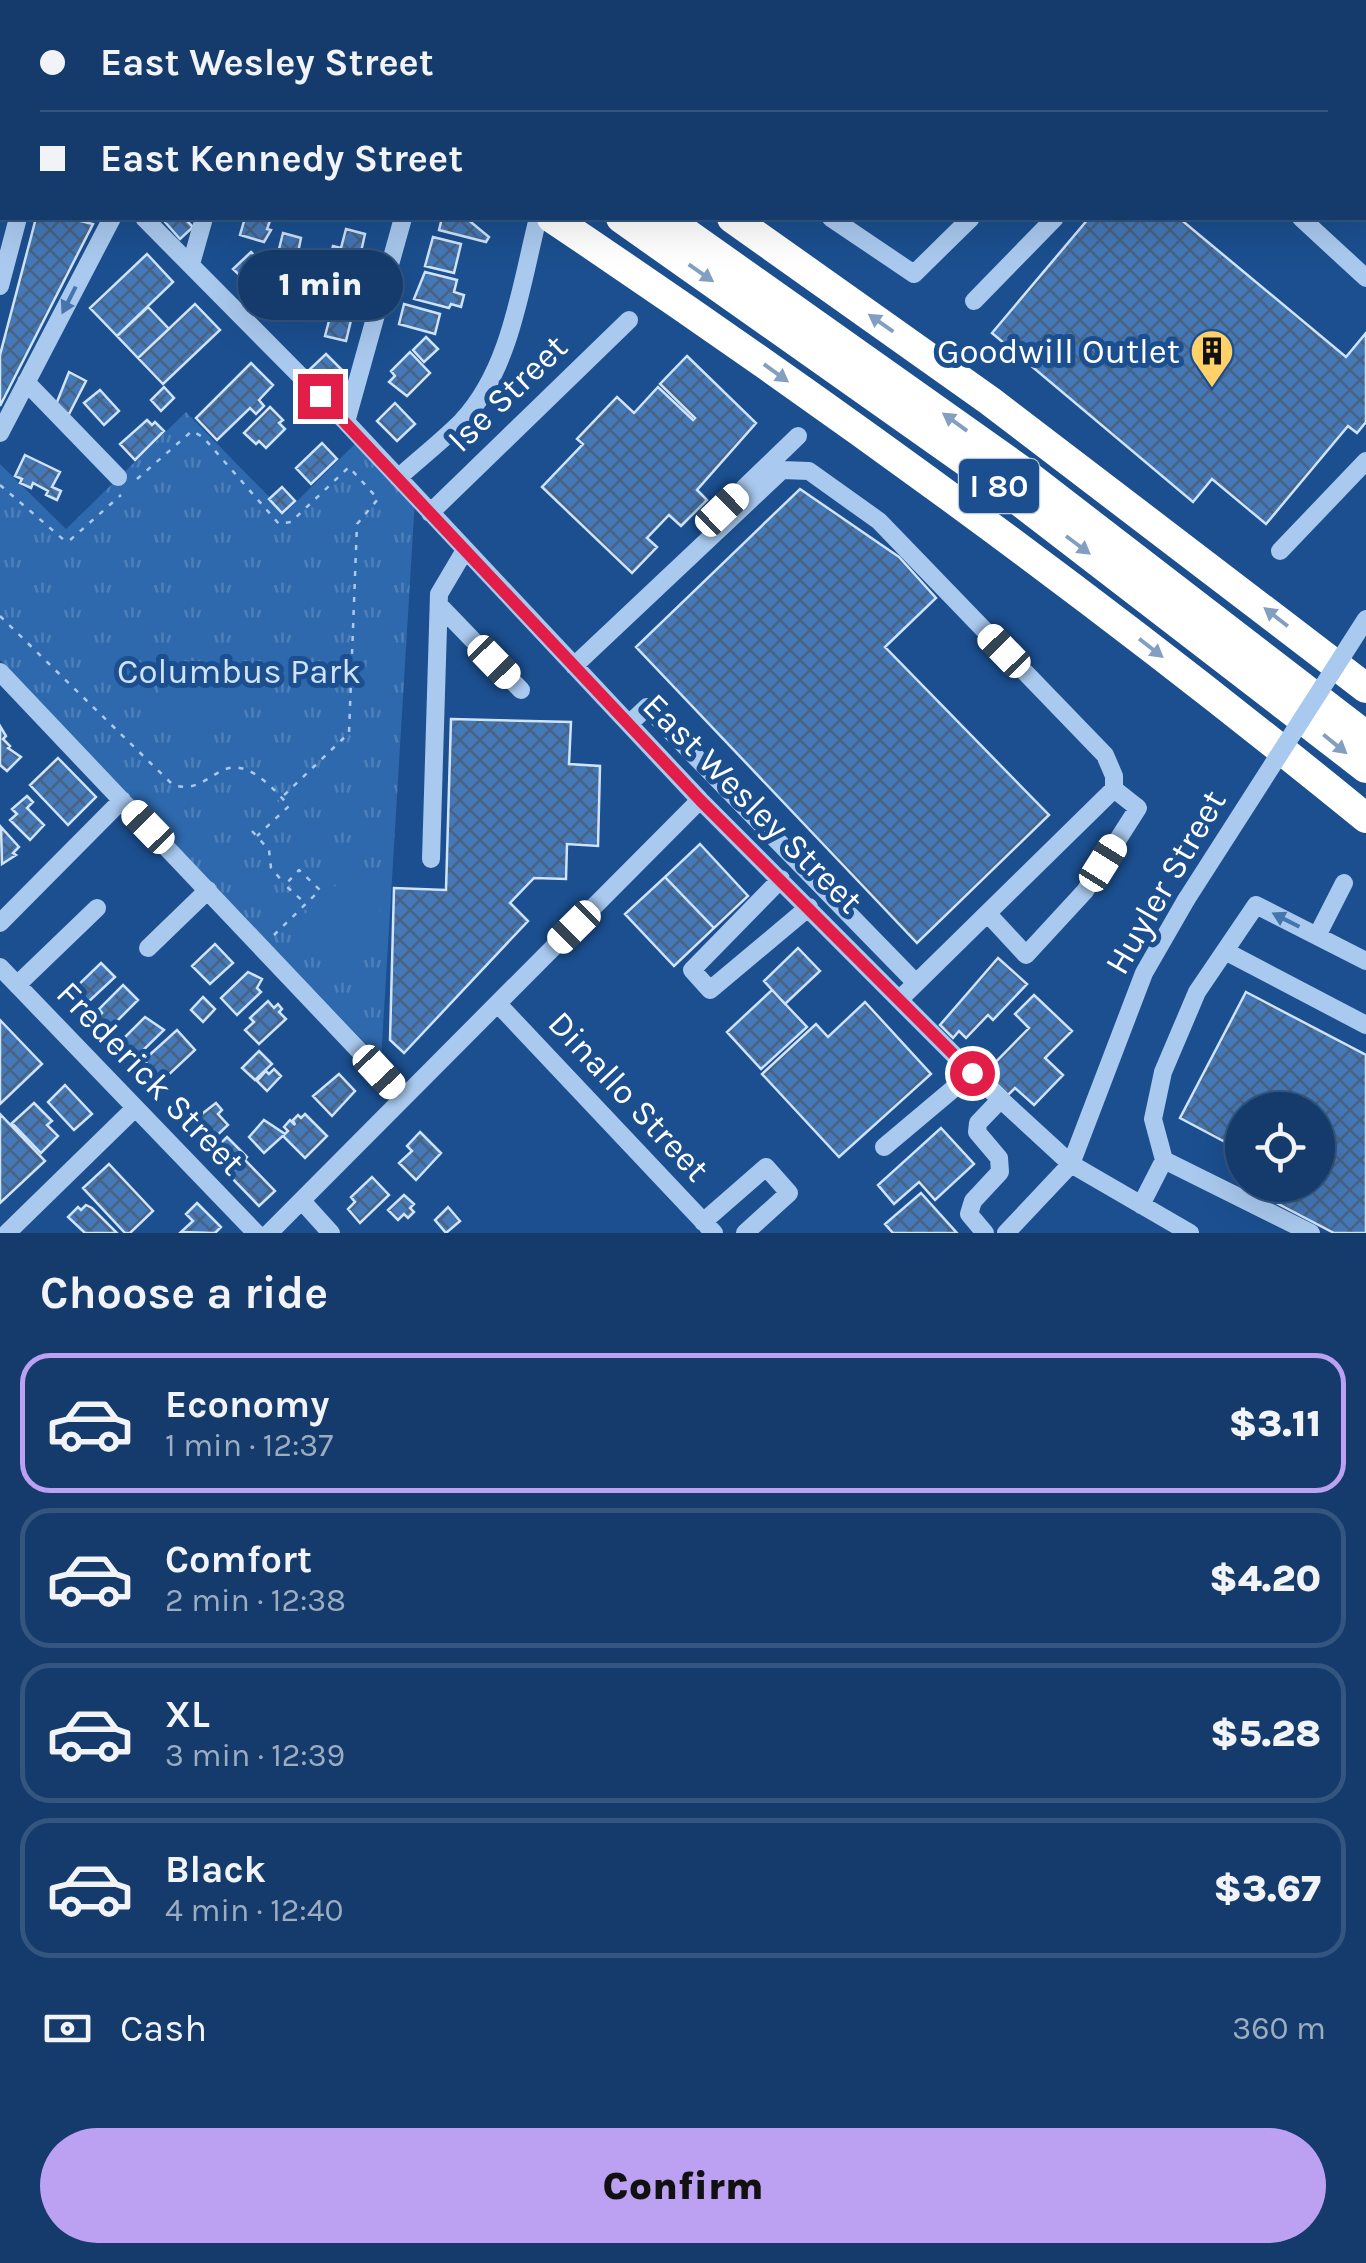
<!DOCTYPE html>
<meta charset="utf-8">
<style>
body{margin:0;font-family:Karla,sans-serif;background:#1d4271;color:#f1f3f6;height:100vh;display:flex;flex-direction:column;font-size:38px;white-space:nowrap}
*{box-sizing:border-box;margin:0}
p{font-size:32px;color:#9dadc1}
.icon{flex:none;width:55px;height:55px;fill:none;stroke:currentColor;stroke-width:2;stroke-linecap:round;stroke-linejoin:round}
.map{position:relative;height:1233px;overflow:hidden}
.sheet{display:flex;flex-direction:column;background:#143b6b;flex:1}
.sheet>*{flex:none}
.hud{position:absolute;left:0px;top:0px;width:1368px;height:220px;box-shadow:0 10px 40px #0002,0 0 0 2px #33557e;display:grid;align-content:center;height:220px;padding:0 40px;background:#143b6b}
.buttons{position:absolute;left:1225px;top:1092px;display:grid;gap:20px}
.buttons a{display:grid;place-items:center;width:110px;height:110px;border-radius:50%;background:#143b6b;box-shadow:0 10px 40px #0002,0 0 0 2px #33557e;font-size:50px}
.end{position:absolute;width:45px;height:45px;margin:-22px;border:12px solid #e11d48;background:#fff;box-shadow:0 0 0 5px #fff}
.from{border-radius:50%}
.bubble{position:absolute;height:70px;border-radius:35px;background:#143b6b;box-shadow:0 10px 40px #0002,0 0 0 2px #33557e;font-size:32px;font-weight:800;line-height:70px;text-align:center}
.car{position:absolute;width:30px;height:60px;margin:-30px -15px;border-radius:12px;box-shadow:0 0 8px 2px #0007;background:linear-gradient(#fff 24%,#345 0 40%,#fff 0 76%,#345 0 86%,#fff 0)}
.hud b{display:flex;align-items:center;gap:35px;height:95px;font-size:38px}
.hud b+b{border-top:2px solid #33557e}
.hud i{width:25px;height:25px;background:#f1f3f6}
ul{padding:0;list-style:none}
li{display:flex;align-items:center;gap:30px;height:140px;margin:0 20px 15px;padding:0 20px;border:5px solid #33557e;border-radius:30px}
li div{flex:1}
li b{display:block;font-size:38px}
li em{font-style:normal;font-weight:800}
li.current{border-color:#bca0f2}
li>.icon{width:90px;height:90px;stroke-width:1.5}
h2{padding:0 40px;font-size:45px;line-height:120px}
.pay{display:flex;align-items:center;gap:25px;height:110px;padding:0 40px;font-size:38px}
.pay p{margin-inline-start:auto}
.button{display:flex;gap:20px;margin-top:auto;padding:20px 40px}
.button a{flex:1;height:115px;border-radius:60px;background:#bca0f2;color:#111;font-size:40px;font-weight:800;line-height:115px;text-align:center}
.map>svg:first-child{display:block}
</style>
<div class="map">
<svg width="1366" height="1233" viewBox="0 0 1366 1233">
<defs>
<pattern id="park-tufts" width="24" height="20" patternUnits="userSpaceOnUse" patternTransform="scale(2.5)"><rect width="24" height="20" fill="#2e69ad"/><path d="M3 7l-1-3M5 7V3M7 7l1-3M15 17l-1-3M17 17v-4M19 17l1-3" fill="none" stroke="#4d80b9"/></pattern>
<pattern id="building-cross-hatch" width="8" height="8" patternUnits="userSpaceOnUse" patternTransform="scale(2.5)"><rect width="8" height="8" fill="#4478b7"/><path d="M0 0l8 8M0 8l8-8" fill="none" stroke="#486282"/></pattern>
</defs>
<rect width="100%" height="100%" fill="#1b4f8f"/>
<!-- park -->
<path fill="url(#park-tufts)" d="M 186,412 L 285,513 L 358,441 L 415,499 L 381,1060 L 0,660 L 0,464 L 66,529 Z"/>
<!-- garden -->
<path fill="#2e69ad" d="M 368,638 L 396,640 L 392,702 L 365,700 Z
M 183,667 C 209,666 243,680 240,711 L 194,749 L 160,711 L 156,697 L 167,679 Z
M 347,875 L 387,918 L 329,971 L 290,928 Z"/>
<!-- building -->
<path fill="url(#building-cross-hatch)" stroke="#cfe3fa" stroke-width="2.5" d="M 898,0 L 1066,0 L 897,2 Z
M 36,218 L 68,218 L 93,224 L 0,406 L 0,355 Z
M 170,218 L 186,220 L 193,227 L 180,239 L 165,222 Z
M 245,218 L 271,218 L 267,229 L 271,230 L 264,242 L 240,235 Z
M 442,218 L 466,218 L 489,237 L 486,242 L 439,230 Z
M 1089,218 L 1179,218 L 1346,357 L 1366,333 L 1366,422 L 1357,433 L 1348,426 L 1266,524 L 1212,479 L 1193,502 L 992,333 Z
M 346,229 L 365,234 L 359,261 L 331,255 L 333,246 L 341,248 Z
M 283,233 L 301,238 L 297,258 L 278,253 Z
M 433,237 L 461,244 L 454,273 L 425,266 Z
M 251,252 L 272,273 L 255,290 L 233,269 Z
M 147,254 L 173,282 L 117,336 L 90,308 Z
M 327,268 L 364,278 L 357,303 L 321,294 Z
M 425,272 L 457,280 L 454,292 L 464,295 L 461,307 L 451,304 L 449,308 L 414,299 Z
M 195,304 L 220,330 L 163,384 L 138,358 Z
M 404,304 L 440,314 L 435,334 L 399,324 Z
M 321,305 L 353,312 L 346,341 L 325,336 L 330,317 L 319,314 Z
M 148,307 L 169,329 L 138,358 L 117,336 Z
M 426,337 L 438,349 L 424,362 L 413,350 Z
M 410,352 L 430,373 L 407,396 L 389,382 L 395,376 L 391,371 Z
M 326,354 L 345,373 L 326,391 L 307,372 Z
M 687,356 L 756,423 L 697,490 L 707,500 L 681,526 L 669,515 L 647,538 L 657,547 L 632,573 L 542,487 L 583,444 L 577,439 L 617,397 L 634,413 L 658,387 L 693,420 L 695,418 L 660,384 Z
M 251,363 L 273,385 L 259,400 L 264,406 L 256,414 L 250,408 L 217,440 L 196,418 Z
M 69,372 L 86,381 L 69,414 L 55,407 Z
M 164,387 L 174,398 L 161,411 L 151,400 Z
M 100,390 L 119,411 L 104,425 L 84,403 Z
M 395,403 L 415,424 L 397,441 L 377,421 Z
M 270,407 L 283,420 L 279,423 L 285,429 L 266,448 L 259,441 L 256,444 L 244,433 Z
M 147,420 L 152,425 L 155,422 L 164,431 L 135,460 L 120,444 Z
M 322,443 L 337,459 L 311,484 L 296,468 Z
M 25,455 L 60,472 L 52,487 L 61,491 L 57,500 L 46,495 L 48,491 L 33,483 L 31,488 L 20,483 L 22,479 L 15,476 Z
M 282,487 L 295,501 L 282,513 L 269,499 Z
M 800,489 L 899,557 L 936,598 L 885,647 L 1049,815 L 917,943 L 636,647 Z
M 451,719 L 571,722 L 569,764 L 600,766 L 598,846 L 567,844 L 566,879 L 534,878 L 510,903 L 528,921 L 404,1053 L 390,1040 L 394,888 L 446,890 Z
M 0,726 L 6,736 L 3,739 L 10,746 L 8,748 L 21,757 L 7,771 L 0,765 Z
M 58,758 L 96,797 L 68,825 L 30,785 Z
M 27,796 L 33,802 L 27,808 L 44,825 L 30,840 L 10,820 L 17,814 L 12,809 Z
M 1,827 L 19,847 L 13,853 L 16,855 L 2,864 Z
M 700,844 L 748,896 L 714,928 L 665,877 Z
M 665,877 L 714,928 L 674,966 L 625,914 Z
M 215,944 L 233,963 L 210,984 L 192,966 Z
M 798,948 L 820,971 L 785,1004 L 764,981 Z
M 998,958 L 1027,984 L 993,1020 L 988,1015 L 966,1038 L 959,1031 L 953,1038 L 940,1025 Z
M 101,963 L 115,977 L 85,1005 L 72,991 Z
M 248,972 L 262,979 L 257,988 L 261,992 L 237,1015 L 221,998 Z
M 123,985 L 138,1000 L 109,1029 L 97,1018 L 102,1013 L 99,1009 Z
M 772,990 L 807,1027 L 761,1069 L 727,1032 Z
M 1246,992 L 1366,1055 L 1366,1233 L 1334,1233 L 1265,1197 L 1271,1185 L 1318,1185 L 1318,1110 L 1242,1110 L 1242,1151 L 1180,1118 Z
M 1034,995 L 1072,1031 L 1045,1058 L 1063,1075 L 1034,1105 L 1015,1088 L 1008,1095 L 985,1073 L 1029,1028 L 1015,1014 Z
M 203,997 L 215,1009 L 203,1022 L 191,1010 Z
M 268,1001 L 274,1008 L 278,1004 L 282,1009 L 279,1012 L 286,1019 L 259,1044 L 245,1030 L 254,1022 L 250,1018 Z
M 865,1002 L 931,1074 L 839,1157 L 762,1074 L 816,1024 L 828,1037 Z
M 145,1017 L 164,1030 L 134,1059 L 118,1044 Z
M 0,1020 L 42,1064 L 0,1104 Z
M 177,1030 L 195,1050 L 161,1082 L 144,1060 Z
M 259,1051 L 272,1064 L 255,1080 L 242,1068 Z
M 274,1069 L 281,1076 L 267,1091 L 257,1081 L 266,1071 L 269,1074 Z
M 339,1074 L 355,1091 L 332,1116 L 313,1096 Z
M 65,1085 L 92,1114 L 74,1130 L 48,1102 Z
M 34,1103 L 52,1121 L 47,1125 L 58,1136 L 41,1153 L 12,1123 Z
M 216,1103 L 222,1110 L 218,1114 L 228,1125 L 210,1142 L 201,1133 L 196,1138 L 185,1127 Z
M 0,1114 L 45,1161 L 0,1203 Z
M 305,1114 L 327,1136 L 305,1158 L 283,1136 L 288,1131 L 284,1127 L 290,1120 L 295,1125 L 293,1120 L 298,1115 L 301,1118 Z
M 264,1120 L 285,1134 L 264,1153 L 249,1137 Z
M 941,1128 L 974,1164 L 935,1200 L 919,1182 L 894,1204 L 878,1185 Z
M 420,1132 L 441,1153 L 416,1180 L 399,1163 L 412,1151 L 407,1146 Z
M 227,1137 L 247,1157 L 241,1166 L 246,1161 L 275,1191 L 259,1206 L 229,1175 L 234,1170 L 214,1150 Z
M 109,1164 L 153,1211 L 130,1233 L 125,1233 L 83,1188 Z
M 372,1177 L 389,1195 L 360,1223 L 348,1209 L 355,1202 L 351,1197 Z
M 921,1193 L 957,1233 L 893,1233 L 885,1224 Z
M 404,1195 L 414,1204 L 410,1208 L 414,1212 L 408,1218 L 404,1214 L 398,1220 L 388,1210 Z
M 197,1203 L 221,1227 L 215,1233 L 181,1232 L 193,1221 L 186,1214 Z
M 86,1205 L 92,1208 L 117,1233 L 85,1233 L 68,1217 L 78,1207 L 81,1210 Z
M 448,1207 L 460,1221 L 446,1233 L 435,1220 Z"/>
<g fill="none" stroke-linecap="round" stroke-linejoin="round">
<!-- path -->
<path stroke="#a9c9ee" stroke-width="2.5" stroke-dasharray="5 8" stroke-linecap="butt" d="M 137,479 L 192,431 L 203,437 L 279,524 L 291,522 L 349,467 L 378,499 L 357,524 L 349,733 L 278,801
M 0,485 L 64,540 L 69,541 L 121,495
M 0,616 L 173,785 C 219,799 220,725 289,806 L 257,836
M 252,831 L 269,850 L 271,868 L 284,883
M 274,935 L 320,890 L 299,870 L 285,885 L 306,904"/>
<!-- minor -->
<path stroke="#a9c9ee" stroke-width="18" d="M 743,0 L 753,2
M 1294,0 L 1298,2
M 593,2 L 594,0
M 652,2 L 652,0
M 848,2 L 848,0
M 1365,34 L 1366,35
M 1365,145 L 1366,146
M 144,218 L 346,422 L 700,800 L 972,1073 L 1071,1164 L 1190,1233
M 831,218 L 914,274 L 971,218
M 1301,218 L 1366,278
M 191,264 L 204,218
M 0,286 L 18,218
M 974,301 L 1055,218
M 26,382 L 118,477
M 346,422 L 403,218
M 0,433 L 112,218
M 398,478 C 419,459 442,441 462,421 C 511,369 521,284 538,218
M 744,488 L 798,436
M 430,513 L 629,320
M 1280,551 L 1366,461
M 439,605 L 521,690
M 574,666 L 782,470 L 809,471 L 879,521 L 1105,755 L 1114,776 L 1114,789 L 899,1000
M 0,672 L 403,1097
M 629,724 L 647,707 L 916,983
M 431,859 L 439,594 L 465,550
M 781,879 L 692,970 L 710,990 L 809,907
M 988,914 L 1026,955 L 1085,891 L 1138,808 L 1114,789
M 0,923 L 122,800
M 1317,936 L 1344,883
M 148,948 L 208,890
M 1225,951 L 1366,1025
M 0,967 L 256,1233
M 17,985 L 97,908
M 498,1004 L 714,1233
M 884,1147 L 972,1073
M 302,1201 L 331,1233
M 1141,1205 L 1164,1160
M 703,1222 L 766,1167 L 789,1193 L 745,1233
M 7,1233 L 134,1109
M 269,1233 L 700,800
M 985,1233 L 969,1214 L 973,1201 L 1000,1172 L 999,1158 L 977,1132 L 978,1123 L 1000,1100
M 1006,1233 L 1071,1164 L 1144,973 L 1186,900
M 1311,1233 L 1164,1160 L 1153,1119 L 1163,1072 L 1197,992 L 1256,905 L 1366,961"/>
<!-- major -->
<path stroke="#f0f6ff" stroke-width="25" d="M 0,203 L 2,203"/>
<!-- highway -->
<path stroke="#fff" stroke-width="30" d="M 218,0 L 222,2
M 289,0 L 293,2
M 335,0 L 339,2
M 404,0 L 407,2
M 91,2 L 92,0
M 0,122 L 2,119
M 0,175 L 2,177
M 552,218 C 832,406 1105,605 1366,818
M 621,218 L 988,477 L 1366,768
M 665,218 L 1018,468 L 1366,736
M 732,218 L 990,401 L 1366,688"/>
<!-- minor-bridge -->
<path stroke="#a9c9ee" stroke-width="18" d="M 1186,900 L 1366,619"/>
</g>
<!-- one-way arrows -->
<defs><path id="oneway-solid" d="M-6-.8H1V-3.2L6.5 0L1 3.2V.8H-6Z" transform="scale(2.5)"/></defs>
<g fill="#829ec1">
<use href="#oneway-solid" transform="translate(701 273) rotate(35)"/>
<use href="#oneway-solid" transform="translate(881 323) rotate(-145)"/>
<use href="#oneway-solid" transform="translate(776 373) rotate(36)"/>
<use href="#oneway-solid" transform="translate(955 422) rotate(-144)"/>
<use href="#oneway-solid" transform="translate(1078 545) rotate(37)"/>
<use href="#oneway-solid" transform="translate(1276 617) rotate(-142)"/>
<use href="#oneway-solid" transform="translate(1151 648) rotate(38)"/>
<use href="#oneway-solid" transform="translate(1335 744) rotate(39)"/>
</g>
<g fill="#4674ac">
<use href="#oneway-solid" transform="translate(69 300) rotate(117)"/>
<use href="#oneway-solid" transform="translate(1286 920) rotate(-153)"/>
</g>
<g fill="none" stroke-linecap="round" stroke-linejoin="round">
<!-- route -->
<path stroke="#e11d48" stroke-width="12" d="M 320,396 L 700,800 L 972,1073"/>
</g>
<!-- icons -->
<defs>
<g id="building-pin" transform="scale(2.25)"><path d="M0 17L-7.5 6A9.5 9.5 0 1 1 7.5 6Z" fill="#ffd166" stroke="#1b4f8f"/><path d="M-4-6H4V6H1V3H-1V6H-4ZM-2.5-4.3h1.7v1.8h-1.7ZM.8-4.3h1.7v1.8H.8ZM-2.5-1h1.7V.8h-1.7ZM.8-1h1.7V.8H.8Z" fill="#111"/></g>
</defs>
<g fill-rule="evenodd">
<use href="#building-pin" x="1212" y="351"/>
</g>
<g text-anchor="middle" stroke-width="10" stroke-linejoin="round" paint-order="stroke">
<!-- shield labels -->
<rect fill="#1b4f8f" stroke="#bbcadd" stroke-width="2.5" x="959" y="459" width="80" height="54" rx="8"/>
<g font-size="32" font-weight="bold" fill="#fff">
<text x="999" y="497">I 80</text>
</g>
<!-- poi labels -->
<g font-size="35" fill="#fff" stroke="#1b4f8f" text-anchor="end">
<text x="1180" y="363">Goodwill Outlet</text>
</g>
<!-- street labels -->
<g font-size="35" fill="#fff" stroke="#1b4f8f">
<text transform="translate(507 393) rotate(-44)" y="12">Ise Street</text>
<text transform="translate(753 803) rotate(45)" y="12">East Wesley Street</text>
<text transform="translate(1165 882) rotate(-60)" y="12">Huyler Street</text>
<text transform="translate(151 1078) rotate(46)" y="12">Frederick Street</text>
<text transform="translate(629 1096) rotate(47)" y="12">Dinallo Street</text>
</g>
<!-- park labels -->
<g font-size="35" fill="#cfe3fa" stroke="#1b4f8f">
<text x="239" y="683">Columbus Park</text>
</g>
</g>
</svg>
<div class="buttons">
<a><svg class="icon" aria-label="locate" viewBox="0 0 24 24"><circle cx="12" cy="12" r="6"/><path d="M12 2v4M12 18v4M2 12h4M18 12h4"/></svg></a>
</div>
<i class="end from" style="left:972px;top:1073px"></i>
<i class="end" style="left:320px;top:396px"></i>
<div class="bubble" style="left:238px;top:250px;width:165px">1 min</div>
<i class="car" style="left:722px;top:510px;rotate:46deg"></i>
<i class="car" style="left:1004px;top:651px;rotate:316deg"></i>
<i class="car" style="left:494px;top:662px;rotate:136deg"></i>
<i class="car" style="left:148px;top:827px;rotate:316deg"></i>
<i class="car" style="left:1103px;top:863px;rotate:32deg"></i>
<i class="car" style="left:574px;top:927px;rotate:225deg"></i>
<i class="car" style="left:379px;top:1072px;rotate:137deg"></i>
<div class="hud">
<b><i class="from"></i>East Wesley Street</b>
<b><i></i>East Kennedy Street</b>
</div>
</div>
<section class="sheet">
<h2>Choose a ride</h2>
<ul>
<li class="current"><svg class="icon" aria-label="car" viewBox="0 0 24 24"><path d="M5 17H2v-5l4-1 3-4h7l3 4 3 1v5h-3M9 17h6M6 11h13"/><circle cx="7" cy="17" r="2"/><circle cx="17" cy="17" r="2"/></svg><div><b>Economy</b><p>1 min · 12:37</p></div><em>$3.11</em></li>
<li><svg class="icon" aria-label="car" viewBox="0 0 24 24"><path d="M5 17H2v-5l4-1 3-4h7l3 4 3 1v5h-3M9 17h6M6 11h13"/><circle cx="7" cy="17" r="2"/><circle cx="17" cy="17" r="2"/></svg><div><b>Comfort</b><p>2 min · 12:38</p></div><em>$4.20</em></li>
<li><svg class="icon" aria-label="car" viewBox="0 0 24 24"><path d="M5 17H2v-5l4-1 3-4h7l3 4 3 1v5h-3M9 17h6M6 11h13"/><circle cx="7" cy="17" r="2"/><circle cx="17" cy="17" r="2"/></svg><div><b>XL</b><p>3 min · 12:39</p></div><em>$5.28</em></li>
<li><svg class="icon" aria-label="car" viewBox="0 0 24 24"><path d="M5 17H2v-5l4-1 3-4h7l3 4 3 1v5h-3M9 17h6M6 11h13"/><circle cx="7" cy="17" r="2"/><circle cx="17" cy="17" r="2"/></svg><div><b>Black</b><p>4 min · 12:40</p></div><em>$3.67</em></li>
</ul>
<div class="pay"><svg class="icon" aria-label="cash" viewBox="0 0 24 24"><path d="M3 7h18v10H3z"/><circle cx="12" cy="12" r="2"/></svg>Cash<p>360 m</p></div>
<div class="button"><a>Confirm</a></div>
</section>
